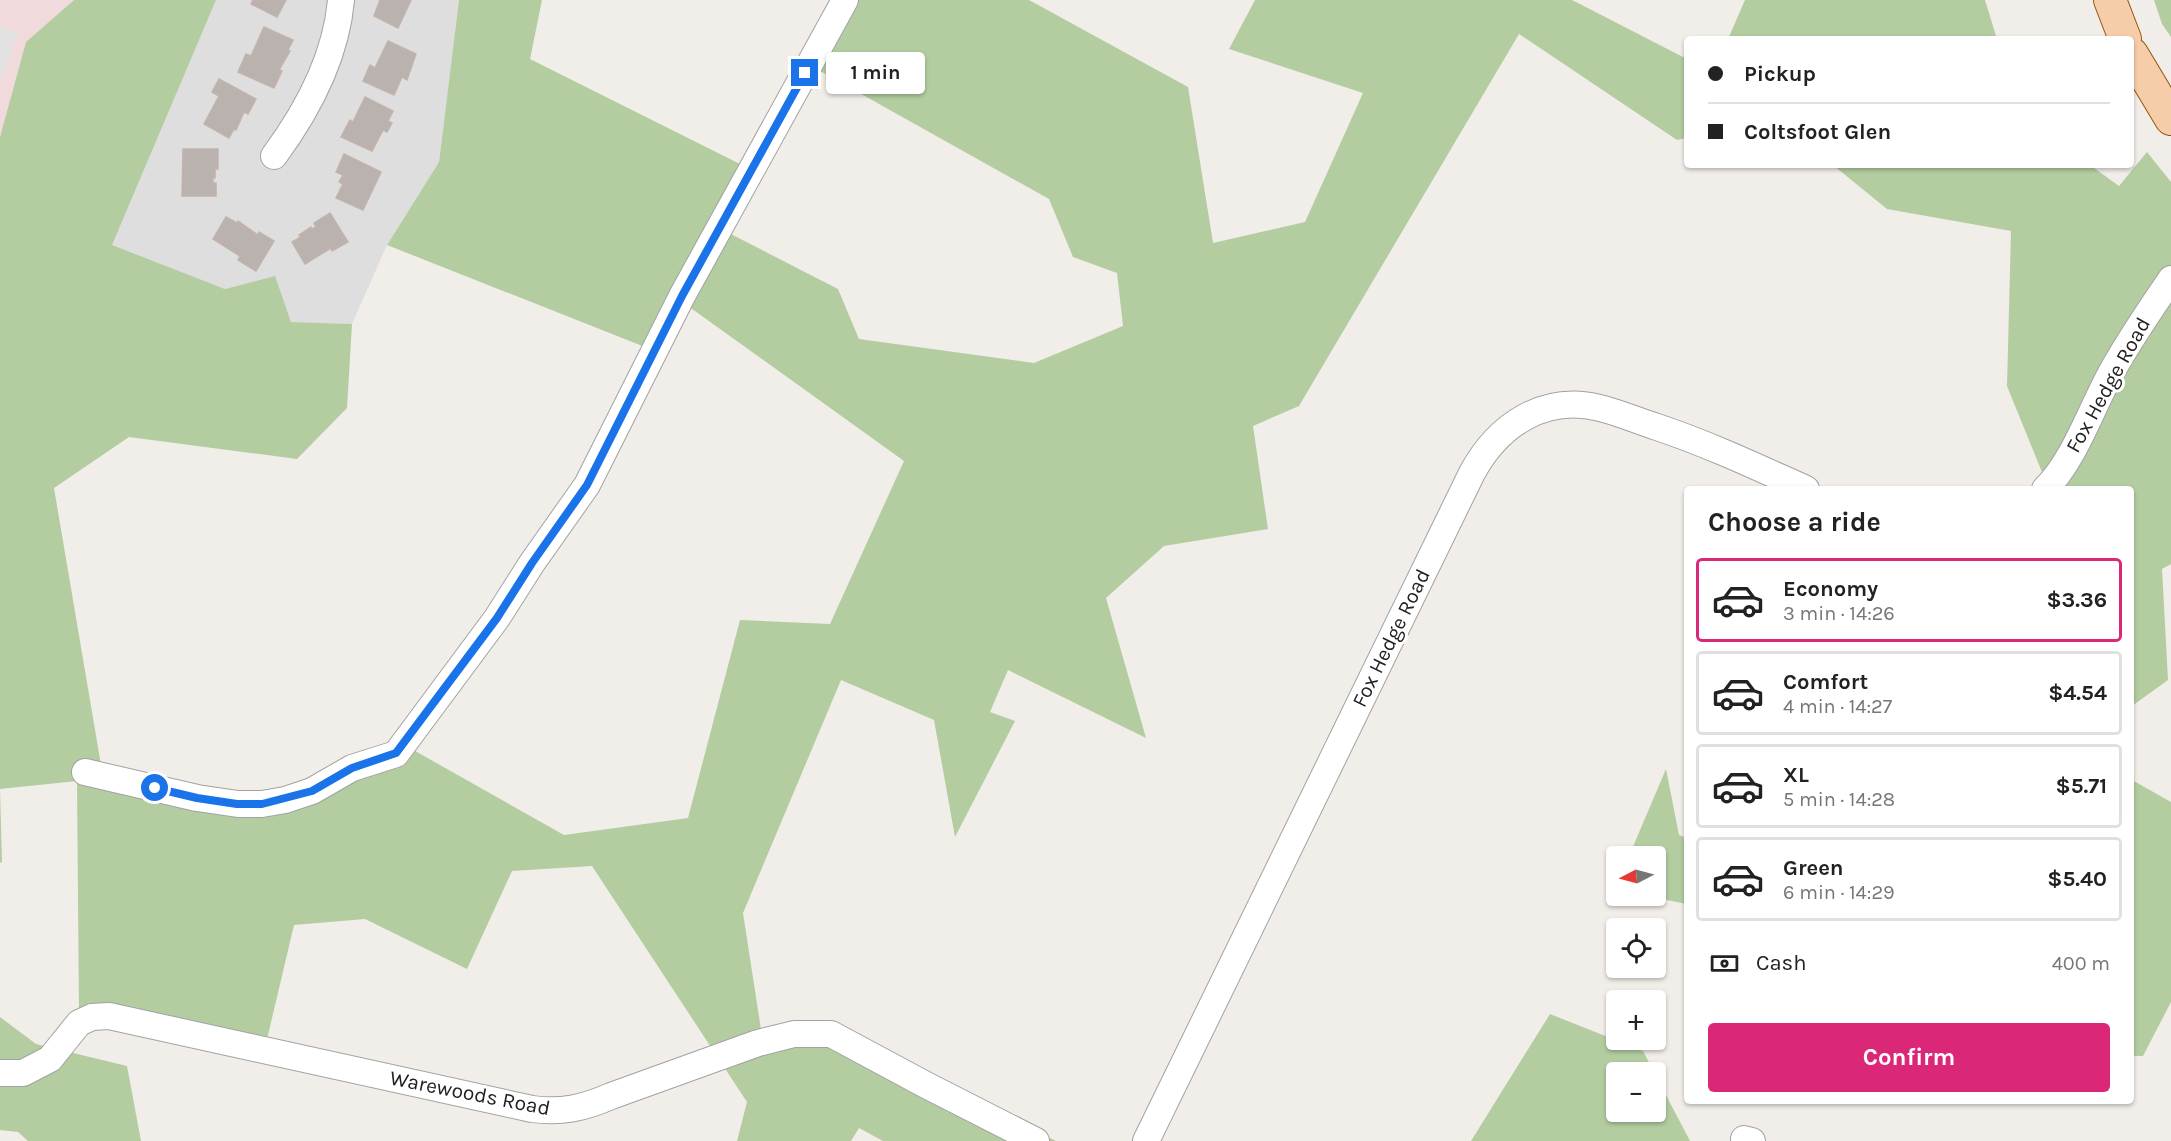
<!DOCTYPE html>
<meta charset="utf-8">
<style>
body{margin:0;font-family:Karla,sans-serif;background:#f6f6f6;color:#222;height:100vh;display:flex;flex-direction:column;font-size:22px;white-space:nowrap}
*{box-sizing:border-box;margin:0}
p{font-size:20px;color:#767676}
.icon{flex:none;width:33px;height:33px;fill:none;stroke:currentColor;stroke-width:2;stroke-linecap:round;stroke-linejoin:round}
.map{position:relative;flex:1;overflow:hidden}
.side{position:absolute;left:1684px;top:486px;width:450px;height:618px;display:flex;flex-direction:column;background:#fff;border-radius:6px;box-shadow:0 2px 4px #0004}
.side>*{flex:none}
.top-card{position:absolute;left:1684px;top:36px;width:450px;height:132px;border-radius:6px;box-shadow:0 2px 4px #0004;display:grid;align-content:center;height:132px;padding:0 24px;background:#fff}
.needle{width:39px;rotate:264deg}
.controls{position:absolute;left:1606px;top:846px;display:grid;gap:12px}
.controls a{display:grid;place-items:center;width:60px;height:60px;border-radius:6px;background:#fff;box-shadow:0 2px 4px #0004;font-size:30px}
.end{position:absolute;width:27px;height:27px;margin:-14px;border:8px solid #1a73e8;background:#fff;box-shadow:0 0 0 3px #fff}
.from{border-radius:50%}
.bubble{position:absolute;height:42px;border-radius:6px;background:#fff;box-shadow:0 2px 4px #0004;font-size:20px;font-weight:700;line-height:42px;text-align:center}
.top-card b{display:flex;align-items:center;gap:21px;height:57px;font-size:22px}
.top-card b+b{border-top:2px solid #e0e0e0}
.top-card i{width:15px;height:15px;background:#222}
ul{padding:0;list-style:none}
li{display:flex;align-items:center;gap:18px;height:84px;margin:0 12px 9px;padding:0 12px;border:3px solid #e0e0e0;border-radius:6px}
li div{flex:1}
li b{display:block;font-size:22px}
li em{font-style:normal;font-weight:700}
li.on{border-color:#db2777}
li>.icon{width:54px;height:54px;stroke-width:1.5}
h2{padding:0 24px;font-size:27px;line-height:72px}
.pay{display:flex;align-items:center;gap:15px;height:66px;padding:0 24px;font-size:22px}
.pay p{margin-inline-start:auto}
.primary-button{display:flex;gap:12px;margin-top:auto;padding:12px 24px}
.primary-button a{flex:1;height:69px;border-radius:6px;background:#db2777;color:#fff;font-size:24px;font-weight:700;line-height:69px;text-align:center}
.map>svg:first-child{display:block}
</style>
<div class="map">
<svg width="2171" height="1141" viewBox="0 0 2171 1141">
<rect width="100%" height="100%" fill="#f1ede9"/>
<!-- residential -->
<path fill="#dfdedf" d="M 216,0 L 459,0 L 439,162 L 387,245 L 352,324 L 291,322 L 274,277 L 225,289 L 111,245 Z"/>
<!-- commercial -->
<path fill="#f0dadb" d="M 0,0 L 74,0 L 26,42 L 0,137 Z"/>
<!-- forest -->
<path fill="#b3cda1" d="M 74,0 L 216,0 L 112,245 L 225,289 L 275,276 L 291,322 L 352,324 L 347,408 L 297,459 L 129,437 L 54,488 L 101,765 L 281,811 L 401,743 L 564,835 L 688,818 L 740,620 L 830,624 L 904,461 L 681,301 L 655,351 L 387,245 L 439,162 L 459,0 L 542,0 L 530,59 L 750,169 L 719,228 L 838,289 L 859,339 L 1034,363 L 1123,326 L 1117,273 L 1073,257 L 1049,199 L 804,62 L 840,0 L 1029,0 L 1188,87 L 1213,243 L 1305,222 L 1363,93 L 1229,49 L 1255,0 L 1572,0 L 1685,58 L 1687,58 L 1687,138 L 1677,140 L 1519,34 L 1299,406 L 1253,426 L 1268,529 L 1164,546 L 1106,598 L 1146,738 L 1008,670 L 990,712 L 1015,721 L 955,837 L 934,720 L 841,680 L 743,913 L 762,1036 L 855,1040 L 1056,1141 L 883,1141 L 859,1128 L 851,1141 L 737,1141 L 747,1102 L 592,866 L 512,871 L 467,969 L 365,919 L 294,925 L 264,1052 L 79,1015 L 77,781 L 0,789 L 2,862 L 0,863 L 0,137 L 26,42 Z
M 1745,0 L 1985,0 L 1997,39 L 1728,39 Z
M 2154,0 L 2171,0 L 2171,37 L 2162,24 Z
M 2147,152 L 2171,182 L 2171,564 L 2162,569 L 2168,680 L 2132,706 L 2132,489 L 2046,489 L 2048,487 L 2007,386 L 2011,231 L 1887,209 L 1833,165 L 2090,165 L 2119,186 Z
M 1666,769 L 1679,835 L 1687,838 L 1687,904 L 1646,896 L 1656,896 L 1656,856 L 1629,856 Z
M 2132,780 L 2171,802 L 2171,1002 L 2143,1056 L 2132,1056 Z
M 1550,1014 L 1643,1051 L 1654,1072 L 1617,1072 L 1617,1112 L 1656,1112 L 1656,1076 L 1690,1141 L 1471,1141 Z
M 0,1017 L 36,1044 L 127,1066 L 141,1141 L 28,1141 L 18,1132 L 0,1130 Z"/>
<!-- parking -->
<path fill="#e1e1e1" d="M 0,26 L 18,33 L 0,82 Z"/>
<!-- building -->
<path fill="#bab2ae" stroke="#c2b3ac" stroke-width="1.5" d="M 253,0 L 286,0 L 277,17 L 251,4 Z
M 380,0 L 411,0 L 398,28 L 374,16 Z
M 264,27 L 293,40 L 288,50 L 290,51 L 279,70 L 282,71 L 274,88 L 238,72 L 246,54 L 251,56 Z
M 388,41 L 416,54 L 407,80 L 402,77 L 394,95 L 363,81 L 370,65 L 375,68 Z
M 219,79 L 256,99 L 248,114 L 244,112 L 236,130 L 234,129 L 229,138 L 204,124 L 219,96 L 212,92 Z
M 365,97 L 393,111 L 388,121 L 392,123 L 387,132 L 383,130 L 372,151 L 341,137 L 350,120 L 353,122 Z
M 183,149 L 218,149 L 218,169 L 215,169 L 215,178 L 213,178 L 213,183 L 216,183 L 216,196 L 182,196 Z
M 344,154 L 381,172 L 363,210 L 336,198 L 343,184 L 339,182 L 343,175 L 336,172 Z
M 330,213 L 348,242 L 332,251 L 331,248 L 305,264 L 292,242 L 301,237 L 299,235 L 311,227 L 312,229 L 316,227 L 314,223 Z
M 226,217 L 237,223 L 238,221 L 258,235 L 259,232 L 274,241 L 256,271 L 238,260 L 240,256 L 213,239 Z"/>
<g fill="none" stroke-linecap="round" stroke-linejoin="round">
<!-- minor casing -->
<g stroke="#a2a2a2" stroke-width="28">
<path id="minor" d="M 274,156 C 308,110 336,58 341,0
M 2045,489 C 2074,461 2091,409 2111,373 C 2129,340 2150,310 2171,279
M 85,772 L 197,798 L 238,804 L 262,804 L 285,800 L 312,791 L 352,768 L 396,754 L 497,618 L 532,563 L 587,485 L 682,296 L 845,0
M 0,1073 L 23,1073 L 50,1059 L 79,1023 L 92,1017 L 109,1016 L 532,1109 C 561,1113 584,1108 611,1096 L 758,1043 L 794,1034 L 831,1034 L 926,1085 L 1036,1141
M 1744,1139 L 1752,1141
M 1146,1141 L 1472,473 C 1498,425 1544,394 1600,408 C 1620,413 1638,421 1657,427 C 1708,444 1757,467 1806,489"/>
</g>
<!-- major casing -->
<g stroke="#94570b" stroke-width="34">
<path id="major" d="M 2110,0 L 2125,39
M 2132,54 L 2171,119"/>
</g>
<!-- minor -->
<use href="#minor" stroke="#fff" stroke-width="26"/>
<!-- major -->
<use href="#major" stroke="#f6cca9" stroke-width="32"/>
</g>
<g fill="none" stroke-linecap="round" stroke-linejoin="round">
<!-- route -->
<path stroke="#1a73e8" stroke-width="8" d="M 155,788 L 197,798 L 237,804 L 262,804 L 312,791 L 352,768 L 396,753 L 497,618 L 532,563 L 587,485 L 682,296 L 805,73"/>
</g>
<g text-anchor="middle" stroke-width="6" stroke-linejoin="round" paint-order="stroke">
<!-- street labels -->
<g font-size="21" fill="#212121" stroke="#fff">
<text transform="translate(2108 385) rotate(-61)" y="7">Fox Hedge Road</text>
<text transform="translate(1391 638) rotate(-64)" y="7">Fox Hedge Road</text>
<text transform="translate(470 1093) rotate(11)" y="7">Warewoods Road</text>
</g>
</g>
</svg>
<div class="controls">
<a><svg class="needle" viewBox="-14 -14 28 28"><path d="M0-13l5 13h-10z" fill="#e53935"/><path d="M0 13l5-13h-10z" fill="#767676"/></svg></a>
<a><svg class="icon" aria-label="locate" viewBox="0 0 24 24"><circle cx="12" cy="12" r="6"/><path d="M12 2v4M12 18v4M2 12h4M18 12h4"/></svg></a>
<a>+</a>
<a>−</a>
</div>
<i class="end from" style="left:155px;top:788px"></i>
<i class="end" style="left:805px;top:73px"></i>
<div class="bubble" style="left:826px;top:52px;width:99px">1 min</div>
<div class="top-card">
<b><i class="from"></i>Pickup</b>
<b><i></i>Coltsfoot Glen</b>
</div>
<section class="side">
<h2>Choose a ride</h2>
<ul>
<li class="on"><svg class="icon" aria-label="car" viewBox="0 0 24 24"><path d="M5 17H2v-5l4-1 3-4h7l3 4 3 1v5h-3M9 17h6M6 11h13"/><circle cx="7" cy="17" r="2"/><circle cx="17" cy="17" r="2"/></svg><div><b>Economy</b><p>3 min · 14:26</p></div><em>$3.36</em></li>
<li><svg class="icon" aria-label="car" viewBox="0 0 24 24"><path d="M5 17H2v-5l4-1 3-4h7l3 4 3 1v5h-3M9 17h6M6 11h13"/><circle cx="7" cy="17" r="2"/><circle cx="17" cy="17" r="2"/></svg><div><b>Comfort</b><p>4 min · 14:27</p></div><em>$4.54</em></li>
<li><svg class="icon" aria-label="car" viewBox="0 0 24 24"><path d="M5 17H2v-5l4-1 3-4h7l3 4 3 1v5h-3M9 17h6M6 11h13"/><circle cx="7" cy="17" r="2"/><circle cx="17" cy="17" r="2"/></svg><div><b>XL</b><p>5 min · 14:28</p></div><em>$5.71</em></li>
<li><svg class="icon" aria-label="car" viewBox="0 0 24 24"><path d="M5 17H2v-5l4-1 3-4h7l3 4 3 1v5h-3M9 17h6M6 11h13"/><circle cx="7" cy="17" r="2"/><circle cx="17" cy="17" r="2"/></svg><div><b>Green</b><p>6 min · 14:29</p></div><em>$5.40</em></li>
</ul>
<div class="pay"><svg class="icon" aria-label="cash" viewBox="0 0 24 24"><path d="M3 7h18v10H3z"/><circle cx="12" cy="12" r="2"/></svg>Cash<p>400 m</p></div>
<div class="primary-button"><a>Confirm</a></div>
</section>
</div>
